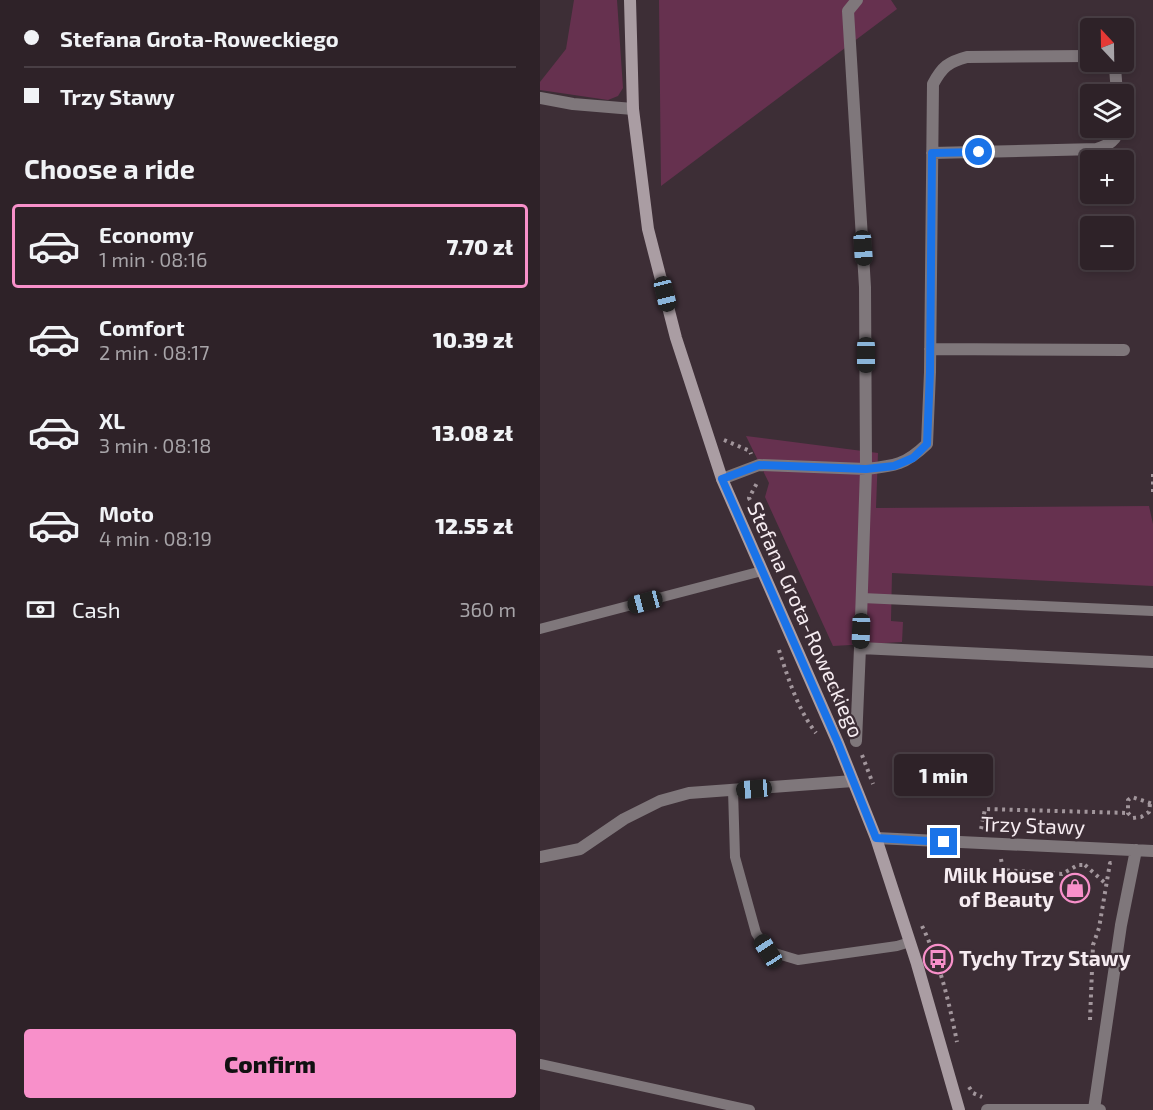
<!DOCTYPE html>
<meta charset="utf-8">
<style>
body{margin:0;font-family:"Exo 2",sans-serif;background:#3a2f34;color:#f1f3f6;height:100vh;display:flex;flex-direction:column;font-size:22px;white-space:nowrap}
*{box-sizing:border-box;margin:0}
p{font-size:20px;color:#a7a4a8}
.icon{flex:none;width:33px;height:33px;fill:none;stroke:currentColor;stroke-width:2;stroke-linecap:round;stroke-linejoin:round}
.map{position:relative;flex:1;overflow:hidden}
.details{display:flex;flex-direction:column;background:#2e2228;width:540px}
.details>*{flex:none}
.top-card{display:grid;align-content:center;height:132px;padding:0 24px;background:#2e2228}
.needle{width:39px;rotate:338deg}
.fabs{position:absolute;left:540px;top:18px;display:grid;gap:12px}
.fabs a{display:grid;place-items:center;width:54px;height:54px;border-radius:6px;background:#2e2228;box-shadow:0 3px 9px #0003,0 0 0 2px #493f45;font-size:30px}
.end{position:absolute;width:27px;height:27px;margin:-14px;border:8px solid #1a73e8;background:#fff;box-shadow:0 0 0 3px #fff}
.from{border-radius:50%}
.bubble{position:absolute;height:42px;border-radius:6px;background:#2e2228;box-shadow:0 3px 9px #0003,0 0 0 2px #493f45;font-size:20px;font-weight:800;line-height:42px;text-align:center}
.car{position:absolute;width:18px;height:36px;margin:-18px -9px;border-radius:8px;box-shadow:0 0 4px 2px #0007;background:linear-gradient(#222 24%,#8ab4d8 0 40%,#222 0 76%,#8ab4d8 0 86%,#222 0)}
.top-card b{display:flex;align-items:center;gap:21px;height:57px;font-size:22px}
.top-card b+b{border-top:2px solid #493f45}
.top-card i{width:15px;height:15px;background:#f1f3f6}
ul{padding:0;list-style:none}
li{display:flex;align-items:center;gap:18px;height:84px;margin:0 12px 9px;padding:0 12px;border:3px solid transparent;border-radius:6px}
li div{flex:1}
li b{display:block;font-size:22px}
li em{font-style:normal;font-weight:800}
li.selected{border-color:#f890ca}
li>.icon{width:54px;height:54px;stroke-width:1.5}
h2{padding:0 24px;font-size:27px;line-height:72px}
.pay{display:flex;align-items:center;gap:15px;height:66px;padding:0 24px;font-size:22px}
.pay p{margin-inline-start:auto}
.action{display:flex;gap:12px;margin-top:auto;padding:12px 24px}
.action a{flex:1;height:69px;border-radius:6px;background:#f890ca;color:#111;font-size:24px;font-weight:800;line-height:69px;text-align:center}
main{display:flex;flex:1;min-height:0}
.map>svg:first-child{display:block}
</style>
<main>
<section class="details">
<div class="top-card">
<b><i class="from"></i>Stefana Grota-Roweckiego</b>
<b><i></i>Trzy Stawy</b>
</div>
<h2>Choose a ride</h2>
<ul>
<li class="selected"><svg class="icon" aria-label="car" viewBox="0 0 24 24"><path d="M5 17H2v-5l4-1 3-4h7l3 4 3 1v5h-3M9 17h6M6 11h13"/><circle cx="7" cy="17" r="2"/><circle cx="17" cy="17" r="2"/></svg><div><b>Economy</b><p>1 min · 08:16</p></div><em>7.70 zł</em></li>
<li><svg class="icon" aria-label="car" viewBox="0 0 24 24"><path d="M5 17H2v-5l4-1 3-4h7l3 4 3 1v5h-3M9 17h6M6 11h13"/><circle cx="7" cy="17" r="2"/><circle cx="17" cy="17" r="2"/></svg><div><b>Comfort</b><p>2 min · 08:17</p></div><em>10.39 zł</em></li>
<li><svg class="icon" aria-label="car" viewBox="0 0 24 24"><path d="M5 17H2v-5l4-1 3-4h7l3 4 3 1v5h-3M9 17h6M6 11h13"/><circle cx="7" cy="17" r="2"/><circle cx="17" cy="17" r="2"/></svg><div><b>XL</b><p>3 min · 08:18</p></div><em>13.08 zł</em></li>
<li><svg class="icon" aria-label="car" viewBox="0 0 24 24"><path d="M5 17H2v-5l4-1 3-4h7l3 4 3 1v5h-3M9 17h6M6 11h13"/><circle cx="7" cy="17" r="2"/><circle cx="17" cy="17" r="2"/></svg><div><b>Moto</b><p>4 min · 08:19</p></div><em>12.55 zł</em></li>
</ul>
<div class="pay"><svg class="icon" aria-label="cash" viewBox="0 0 24 24"><path d="M3 7h18v10H3z"/><circle cx="12" cy="12" r="2"/></svg>Cash<p>360 m</p></div>
<div class="action"><a>Confirm</a></div>
</section>
<div class="map">
<svg width="613" height="1110" viewBox="0 0 613 1110">
<rect width="100%" height="100%" fill="#3d2e36"/>
<!-- grass -->
<path fill="#66314f" d="M 34,0 L 77,0 L 83,88 L 78,96 L 68,100 L 0,90 L 0,82 L 26,49 Z
M 119,0 L 351,0 L 357,9 L 121,186 Z
M 206,436 L 338,453 L 336,508 L 609,506 L 613,524 L 613,586 L 352,573 L 351,621 L 363,622 L 362,642 L 293,646 L 225,497 L 229,483 Z"/>
<g fill="none" stroke-linecap="round" stroke-linejoin="round">
<!-- path -->
<path stroke="#a2969c" stroke-width="4" stroke-dasharray="3 4.5" stroke-linecap="butt" d="M 184,440 L 210,451 L 211,454
M 613,474 L 613,494
M 210,500 L 209,498 L 218,481
M 231,549 L 302,706
M 239,650 C 248,678 258,710 276,733
M 322,755 L 333,784
M 610,804 L 609,812 L 601,817 L 593,818 L 588,813 L 588,800 L 592,797 L 613,804
M 441,829 L 445,809 L 588,813
M 461,859 L 463,870 L 522,874 L 538,865 L 546,865
M 545,865 L 566,884
M 382,926 C 400,963 409,1002 417,1042
M 550,1020 L 553,945 L 559,928 L 570,863 L 572,863
M 429,1087 L 433,1093 L 442,1097"/>
<!-- lane -->
<path stroke="#7f777b" stroke-width="10" d="M 322,598 L 613,611
M 0,629 L 222,571
M 193,790 L 195,857 L 216,933 L 228,951 L 258,960 L 357,946 L 370,942
M 0,1064 L 210,1110"/>
<!-- street -->
<path stroke="#7f777b" stroke-width="12" d="M 550,56 L 427,57 C 408,62 402,67 393,84 L 390,372 L 387,444 C 365,465 355,466 326,469 L 320,648 L 613,662
M 568,62 L 575,67 L 577,94
M 0,98 L 33,104 L 93,109
M 392,153 L 557,149 C 568,145 578,140 578,128
M 390,349 L 584,350
M 182,479 L 219,465 L 326,469 L 325,287 L 308,11 L 317,0
M 316,741 L 320,648
M 336,838 L 613,851
M 0,857 L 40,849 L 84,819 L 120,801 L 149,793 L 313,781
M 554,1109 L 581,925 L 596,850
M 447,1110 L 560,1110"/>
<!-- secondary -->
<path stroke="#aa9da3" stroke-width="12" d="M 90,0 L 93,109 L 108,229 L 136,338 L 182,479 L 298,743 L 336,838 L 377,964 L 419,1110"/>
</g>
<g fill="none" stroke-linecap="round" stroke-linejoin="round">
<!-- route -->
<path stroke="#1a73e8" stroke-width="8" d="M 404,842 L 336,838 L 298,743 L 182,479 L 219,465 L 326,469 L 354,466 L 373,458 L 387,444 L 390,372 L 392,153 L 439,152"/>
</g>
<!-- icons -->
<defs>
<g id="shop-ring" transform="scale(1.5)"><circle r="9.5" fill="#3d2e36" stroke="#f890ca" stroke-width="1.5"/><path d="M-5-2.5h2.3a2.7 3.5 0 0 1 5.4 0H5L5.5 6h-11ZM-1.5-2.5h3a1.5 2.3 0 0 0-3 0Z" fill="#f890ca"/></g>
<g id="bus-ring" transform="scale(1.5)"><circle r="9.5" fill="#3d2e36" stroke="#f890ca" stroke-width="1.5"/><path d="M-5-6H5V4H4V6H2V4H-2V6H-4V4H-5ZM-3.5-4V0h7V-4ZM-3.5 1.2v1.5H-2V1.2ZM2 1.2v1.5H3.5V1.2Z" fill="#f890ca"/></g>
</defs>
<g fill-rule="evenodd">
<use href="#shop-ring" x="535" y="888"/>
<use href="#bus-ring" x="398" y="959"/>
</g>
<g text-anchor="middle" stroke-width="4.5" stroke-linejoin="round" paint-order="stroke">
<!-- street labels -->
<g font-size="21" fill="#f6ecf1" stroke="#3d2e36">
<text transform="translate(265 620) rotate(66)" y="7">Stefana Grota-Roweckiego</text>
<text transform="translate(493 826) rotate(2)" y="7">Trzy Stawy</text>
</g>
<!-- poi labels -->
<g font-size="21" font-weight="bold" fill="#f6ecf1" stroke="#3d2e36" text-anchor="end">
<text x="514" y="883">Milk House<tspan x="514" dy="24">of Beauty</tspan></text>
<text x="419" y="966" text-anchor="start">Tychy Trzy Stawy</text>
</g>
</g>
</svg>
<div class="fabs">
<a><svg class="needle" viewBox="-14 -14 28 28"><path d="M0-13l5 13h-10z" fill="#e53935"/><path d="M0 13l5-13h-10z" fill="#a7a4a8"/></svg></a>
<a><svg class="icon" aria-label="layers" viewBox="0 0 24 24"><path d="M12 4l9 5-9 5-9-5zM3 14l9 5 9-5"/></svg></a>
<a>+</a>
<a>−</a>
</div>
<i class="end from" style="left:439px;top:152px"></i>
<i class="end" style="left:404px;top:842px"></i>
<div class="bubble" style="left:354px;top:754px;width:99px">1 min</div>
<i class="car" style="left:323px;top:248px;rotate:176deg"></i>
<i class="car" style="left:125px;top:294px;rotate:166deg"></i>
<i class="car" style="left:326px;top:355px;rotate:180deg"></i>
<i class="car" style="left:105px;top:602px;rotate:255deg"></i>
<i class="car" style="left:321px;top:631px;rotate:182deg"></i>
<i class="car" style="left:214px;top:789px;rotate:265deg"></i>
<i class="car" style="left:228px;top:951px;rotate:327deg"></i>
</div>
</main>
